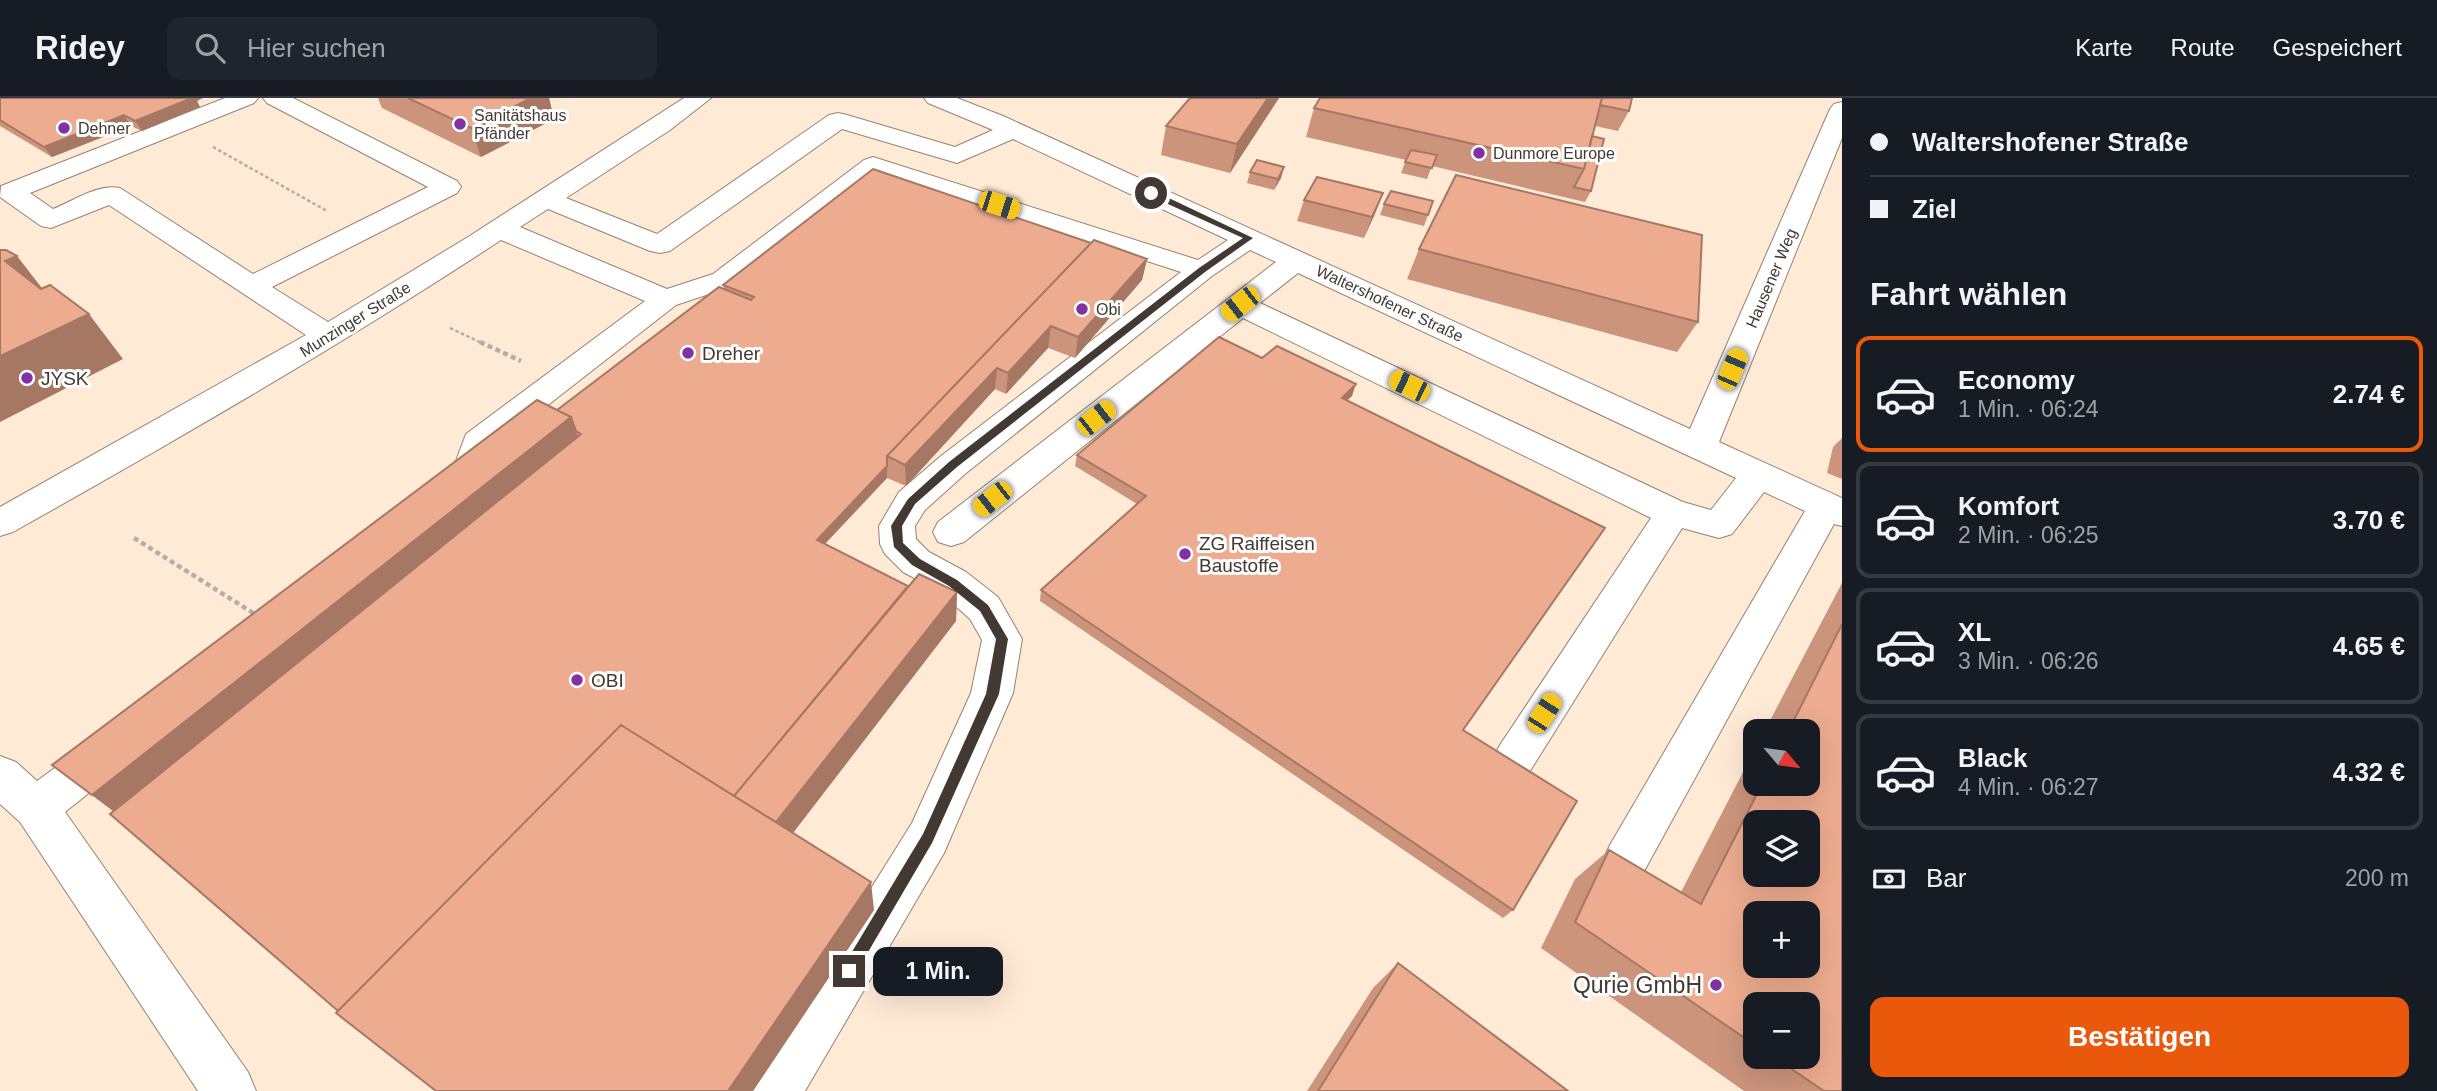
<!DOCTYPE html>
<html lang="de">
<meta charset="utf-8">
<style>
body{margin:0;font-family:Arial,sans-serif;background:#20242c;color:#f1f3f6;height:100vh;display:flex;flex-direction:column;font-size:26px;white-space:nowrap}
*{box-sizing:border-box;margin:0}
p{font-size:23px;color:#9ea1a6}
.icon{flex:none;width:38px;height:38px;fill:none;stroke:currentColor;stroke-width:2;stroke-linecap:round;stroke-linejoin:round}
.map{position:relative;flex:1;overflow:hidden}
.drawer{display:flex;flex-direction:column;background:#171b24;width:595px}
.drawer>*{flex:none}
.top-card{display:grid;align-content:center;height:154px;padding:0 28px;background:#171b24}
.needle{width:46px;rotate:119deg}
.fabs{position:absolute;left:1743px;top:621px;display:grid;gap:14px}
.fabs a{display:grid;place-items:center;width:77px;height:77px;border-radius:14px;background:#171b24;box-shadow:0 7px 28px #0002;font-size:35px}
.end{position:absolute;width:32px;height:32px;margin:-16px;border:9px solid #423a32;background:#fff;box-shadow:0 0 0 4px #fff}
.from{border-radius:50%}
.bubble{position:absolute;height:49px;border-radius:14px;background:#171b24;box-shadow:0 7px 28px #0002;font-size:23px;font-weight:700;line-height:49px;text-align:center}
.car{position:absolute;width:21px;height:42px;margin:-21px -10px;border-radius:9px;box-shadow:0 0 5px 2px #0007;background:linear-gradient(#f5c518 24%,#345 0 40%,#f5c518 0 76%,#345 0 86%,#f5c518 0)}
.top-card b{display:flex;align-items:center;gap:24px;height:66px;font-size:26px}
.top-card b+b{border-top:2px solid #363941}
.top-card i{width:18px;height:18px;background:#f1f3f6}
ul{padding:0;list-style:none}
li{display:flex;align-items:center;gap:21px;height:116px;margin:0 14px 10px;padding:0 14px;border:4px solid #363941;border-radius:14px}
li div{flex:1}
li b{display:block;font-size:26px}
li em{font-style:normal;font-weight:700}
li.selected{border-color:#ea580c}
li>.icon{width:63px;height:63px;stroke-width:1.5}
h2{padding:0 28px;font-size:32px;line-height:84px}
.pay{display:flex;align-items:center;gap:18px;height:77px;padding:0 28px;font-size:26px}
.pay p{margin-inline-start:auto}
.button{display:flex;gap:14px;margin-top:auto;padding:14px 28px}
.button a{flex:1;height:80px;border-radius:14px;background:#ea580c;color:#fff;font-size:28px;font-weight:700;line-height:80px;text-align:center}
header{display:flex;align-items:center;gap:42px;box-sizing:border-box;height:98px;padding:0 35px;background:#171b24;border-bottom:2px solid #363941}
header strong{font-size:33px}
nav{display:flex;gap:38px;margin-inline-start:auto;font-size:24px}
.search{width:490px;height:63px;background:#20242c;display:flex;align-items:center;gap:18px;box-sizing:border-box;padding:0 24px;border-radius:14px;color:#9ea1a6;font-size:26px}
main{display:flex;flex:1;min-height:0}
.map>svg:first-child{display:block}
</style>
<header>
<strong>Ridey</strong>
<div class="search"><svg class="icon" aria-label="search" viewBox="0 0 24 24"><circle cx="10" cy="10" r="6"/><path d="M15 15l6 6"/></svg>Hier suchen</div>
<nav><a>Karte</a><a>Route</a><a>Gespeichert</a></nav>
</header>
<main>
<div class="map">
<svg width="1842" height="993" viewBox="0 0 1842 993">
<rect width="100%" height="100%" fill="#fdf5ed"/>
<!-- built -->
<path fill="#ffead6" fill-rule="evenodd" d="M 0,0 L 1842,0 L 1842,993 L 0,993 ZM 1755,634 L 1808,634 L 1808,686 L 1755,686 ZM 1755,724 L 1808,724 L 1808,777 L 1755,777 ZM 1755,816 L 1808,816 L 1808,868 L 1755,868 ZM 1755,906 L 1808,906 L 1808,959 L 1755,959 Z"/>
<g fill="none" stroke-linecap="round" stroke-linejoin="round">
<!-- minor casing -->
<g stroke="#958371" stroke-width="2">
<path id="minor" d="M 225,0 L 258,0 L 254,5 L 30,95 L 53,111 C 73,103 99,85 120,90 L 253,176 L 428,89 L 267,5 L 263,0 L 293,0 L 457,83 L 461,89 L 457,95 L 272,189 L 328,224 L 468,139 L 684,0 L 711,0 L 670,32 L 566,100 L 657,136 L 829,17 L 838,15 L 847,17 L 955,49 L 993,32 L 928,5 L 924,0 L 957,0 L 1003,18 L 1690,331 L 1830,11 L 1834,6 L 1842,4 L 1842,40 L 1719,344 L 1842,400 L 1842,428 L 1834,426 L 1642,777 L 1626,784 L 1610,777 L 1603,762 L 1610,747 L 1805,413 L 1764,394 L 1732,436 L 1719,440 L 1682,430 L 1530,673 L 1515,679 L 1500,673 L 1493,660 L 1500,647 L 1651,420 L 1243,220 L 964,444 L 951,448 L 938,444 L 933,434 L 938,424 L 1276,164 L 1250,152 L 1212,178 L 965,376 L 925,412 L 915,428 L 916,441 L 929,454 L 966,474 L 998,499 L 1022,541 L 1013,595 L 944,755 L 805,993 L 748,993 L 756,974 L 912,725 L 971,595 L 982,542 L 970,521 L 940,494 L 903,474 L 885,456 L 880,446 L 879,428 L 899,394 L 941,358 L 1181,174 L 877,76 L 733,188 L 676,207 L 493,350 C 485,377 475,409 440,399 L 434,390 L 440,381 L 453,371 L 466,336 L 645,203 L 501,142 C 343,246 178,341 13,434 L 0,438 L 0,409 L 306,237 L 109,107 L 51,130 L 41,128 L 0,99 L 1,88 ZM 842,31 L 957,65 L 1013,41 L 1228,142 L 1198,162 L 873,59 L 864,62 L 713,176 L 667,191 L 520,129 L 548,111 L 650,153 L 660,155 L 670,153 ZM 1298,175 L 1736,380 L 1711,412 L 1683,404 L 1260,205 Z
M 113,632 L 128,638 L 135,651 L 128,664 L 65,714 L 248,974 L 256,993 L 198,993 L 20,724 L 0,706 L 0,658 L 16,664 L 37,683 L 98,638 Z"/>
</g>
<!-- path-far1 -->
<path stroke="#b6aea6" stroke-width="2.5" stroke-dasharray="3.5 2.5" stroke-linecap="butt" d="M 213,49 L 327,113
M 450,230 L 484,246"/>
<!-- path -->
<path stroke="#b6aea6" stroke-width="4.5" stroke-dasharray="5 3.5" stroke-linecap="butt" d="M 480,244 L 521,263
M 134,440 L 258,518"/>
<!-- minor -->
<use href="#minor" fill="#fff" fill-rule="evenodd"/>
</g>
<!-- wall -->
<path fill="#cc947b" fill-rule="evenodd" d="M 0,0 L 197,3 L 200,9 L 142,33 L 131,28 L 52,59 L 0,28 Z
M 378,0 L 549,0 L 554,21 L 481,59 L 382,10 Z
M 1279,0 L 1230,75 L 1161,57 L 1166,28 Z
M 1632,0 L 1629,13 L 1618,33 L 1595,28 L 1592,38 L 1591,93 L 1585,104 L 1432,68 L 1427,81 L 1401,75 L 1406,62 L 1306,39 L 1314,10 Z
M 1250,74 L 1281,80 L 1274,92 L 1247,85 Z
M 1383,95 L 1364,140 L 1297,123 L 1304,102 Z
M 1384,106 L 1428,117 L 1424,128 L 1380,117 Z
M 1091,145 L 1147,161 L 1142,182 L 1075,260 L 1048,250 L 1006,296 L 995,291 L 906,388 L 887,380 L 825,446 L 908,488 L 957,494 L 956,523 L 793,735 L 874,812 L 753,993 L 436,993 L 338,913 L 113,713 L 52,667 L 557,312 L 724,191 L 723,187 Z
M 1419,151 L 1698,224 L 1677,254 L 1407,181 Z
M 1262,260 L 1352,298 L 1347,302 L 1463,632 L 1513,812 L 1503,820 L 1040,503 L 1041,492 L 1137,406 L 1075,368 L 1077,357 Z
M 1842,340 L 1842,381 L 1827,375 L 1833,349 Z
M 1842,485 L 1842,993 L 1744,993 L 1541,850 L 1575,781 L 1609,752 L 1681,794 L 1755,651 L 1755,686 L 1808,686 L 1808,634 L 1764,634 ZM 1755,906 L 1808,959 L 1755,959 Z
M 1398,865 L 1568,993 L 1307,993 L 1373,890 Z"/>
<!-- shaded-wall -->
<path fill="#a67864" d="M 190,0 L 203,0 L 197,3 L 200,9 L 142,33 L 135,23 Z
M 531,0 L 549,0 L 554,21 L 481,59 L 471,30 Z
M 1268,0 L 1279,0 L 1230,75 L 1237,46 Z
M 124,17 L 131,28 L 52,59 L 44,49 Z
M 1284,69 L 1281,80 L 1274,92 L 1278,81 Z
M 1383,95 L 1375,116 L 1364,140 L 1372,119 Z
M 17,158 L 52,203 L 5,163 Z
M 1147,161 L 1142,182 L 1075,260 L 1078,239 Z
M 89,216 L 123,261 L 0,324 L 0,258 Z
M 1051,228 L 1048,250 L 1006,296 L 1008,275 Z
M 997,270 L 995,291 L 906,388 L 905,367 Z
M 1356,286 L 1352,298 L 1338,311 L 1342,300 Z
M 571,319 L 582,350 L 125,722 L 92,697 Z
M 887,368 L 887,380 L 819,452 L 817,442 Z
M 957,494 L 956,523 L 779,753 L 773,729 Z
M 871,784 L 874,812 L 753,993 L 728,993 Z"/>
<!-- building -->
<path fill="#edac8f" stroke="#a67864" stroke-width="2" fill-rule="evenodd" d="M 0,0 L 192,0 L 135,23 L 124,17 L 44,49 L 0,22 Z
M 408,0 L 531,0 L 471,30 Z
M 1190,0 L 1268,0 L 1237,46 L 1166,28 Z
M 1320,0 L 1602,0 L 1584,71 L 1314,10 Z
M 1602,0 L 1632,0 L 1629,13 L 1600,7 Z
M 1592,38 L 1604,41 L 1591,93 L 1574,89 L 1584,71 Z
M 1411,52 L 1437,57 L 1432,70 L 1405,64 Z
M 1257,62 L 1284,69 L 1278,81 L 1250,74 Z
M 873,71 L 1091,145 L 887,358 L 887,368 L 817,442 L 908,488 L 734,698 L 621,627 L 338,913 L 110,716 L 581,336 L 576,333 L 571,319 L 557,312 L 719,189 L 751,202 L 754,199 L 723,187 Z
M 1456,77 L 1702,137 L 1698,224 L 1419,151 Z
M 1317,79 L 1383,95 L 1372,119 L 1304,102 Z
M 1391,93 L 1433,103 L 1428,117 L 1384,106 Z
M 1094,142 L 1147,161 L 1078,239 L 1051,228 L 1008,275 L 997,270 L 905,367 L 887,358 Z
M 0,152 L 6,152 L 17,158 L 5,163 L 41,191 L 50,187 L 89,216 L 0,258 Z
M 1219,239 L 1262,260 L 1277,248 L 1356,286 L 1342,300 L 1605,430 L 1463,632 L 1577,703 L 1513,812 L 1041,492 L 1146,398 L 1077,357 Z
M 537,302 L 571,319 L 92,697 L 52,667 Z
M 919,476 L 957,494 L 776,724 L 734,698 Z
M 1842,526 L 1842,993 L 1824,993 L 1774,959 L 1808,959 L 1808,906 L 1755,906 L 1755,947 L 1575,824 L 1609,752 L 1701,806 L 1762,686 L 1808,686 L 1808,634 L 1788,634 ZM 1755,724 L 1808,724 L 1808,777 L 1755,777 ZM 1755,816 L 1808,816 L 1808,868 L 1755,868 Z
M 621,627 L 871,784 L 728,993 L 436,993 L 336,915 Z
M 1398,865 L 1568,993 L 1318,993 Z"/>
<!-- route -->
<path fill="#423a32" d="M 1148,93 L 1154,93 L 1253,140 L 1205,174 L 957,369 L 915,406 L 902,428 L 903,445 L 920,461 L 957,482 L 988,507 L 1008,541 L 999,596 L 932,745 L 854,878 L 849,880 L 844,878 L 842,873 L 844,867 L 923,736 L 986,596 L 996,541 L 980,513 L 949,488 L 912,467 L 894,449 L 891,428 L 908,401 L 949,364 L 1199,170 L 1243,140 L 1148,97 Z"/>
<!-- markers -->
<g fill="#8132a2" stroke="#fff" stroke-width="2.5">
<circle cx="460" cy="26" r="7"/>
<circle cx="64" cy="30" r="7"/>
<circle cx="1479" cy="55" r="7"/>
<circle cx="1082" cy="211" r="7"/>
<circle cx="688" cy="255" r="7"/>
<circle cx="27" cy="280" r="7"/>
<circle cx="1185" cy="456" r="7"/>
<circle cx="577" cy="582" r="7"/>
<circle cx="1716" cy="887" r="7"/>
</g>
<g text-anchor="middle" stroke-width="6" stroke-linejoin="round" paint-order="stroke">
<!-- far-poi labels -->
<g font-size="16" fill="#423a32" stroke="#fff" text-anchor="start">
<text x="474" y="23">Sanitätshaus<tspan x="474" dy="18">Pfänder</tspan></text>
<text x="78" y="36">Dehner</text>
<text x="1493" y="61">Dunmore Europe</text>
<text x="1096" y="217">Obi</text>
</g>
<!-- far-street labels -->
<g font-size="16" fill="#423a32" stroke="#fff">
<text transform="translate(1771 180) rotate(-67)" y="6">Hausener Weg</text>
<text transform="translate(1390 205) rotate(25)" y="6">Waltershofener Straße</text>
<text transform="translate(355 221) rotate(-32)" y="6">Munzinger Straße</text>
</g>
<!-- poi labels -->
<g font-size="19" fill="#423a32" stroke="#fff" text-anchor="start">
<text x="702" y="262">Dreher</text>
<text x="41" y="287">JYSK</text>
<text x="1199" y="452">ZG Raiffeisen<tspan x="1199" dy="22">Baustoffe</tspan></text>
<text x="591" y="589">OBI</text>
</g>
<!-- near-poi labels -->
<g font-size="23" fill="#423a32" stroke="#fff" text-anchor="end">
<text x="1702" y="895">Qurie GmbH</text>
</g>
</g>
</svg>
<div class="fabs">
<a><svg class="needle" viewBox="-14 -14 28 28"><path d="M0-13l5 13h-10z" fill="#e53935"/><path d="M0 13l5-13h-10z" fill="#9ea1a6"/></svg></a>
<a><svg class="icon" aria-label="layers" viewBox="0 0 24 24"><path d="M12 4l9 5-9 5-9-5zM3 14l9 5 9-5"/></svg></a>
<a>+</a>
<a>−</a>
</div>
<i class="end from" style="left:1151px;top:95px"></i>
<i class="end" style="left:849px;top:873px"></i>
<div class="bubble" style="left:873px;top:849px;width:130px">1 Min.</div>
<i class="car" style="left:999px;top:107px;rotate:108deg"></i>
<i class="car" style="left:1240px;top:206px;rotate:232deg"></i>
<i class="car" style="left:1732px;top:271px;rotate:23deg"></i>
<i class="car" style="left:1409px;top:288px;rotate:296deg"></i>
<i class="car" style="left:1096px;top:320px;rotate:52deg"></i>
<i class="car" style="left:992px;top:401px;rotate:232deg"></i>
<i class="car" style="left:1544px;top:615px;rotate:33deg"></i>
</div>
<section class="drawer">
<div class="top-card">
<b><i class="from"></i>Waltershofener Straße</b>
<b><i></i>Ziel</b>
</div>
<h2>Fahrt wählen</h2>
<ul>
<li class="selected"><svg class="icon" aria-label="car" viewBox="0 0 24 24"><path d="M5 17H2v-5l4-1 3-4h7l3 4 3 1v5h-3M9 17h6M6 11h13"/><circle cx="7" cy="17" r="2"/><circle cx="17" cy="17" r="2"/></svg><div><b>Economy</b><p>1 Min. · 06:24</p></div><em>2.74 €</em></li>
<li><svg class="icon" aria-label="car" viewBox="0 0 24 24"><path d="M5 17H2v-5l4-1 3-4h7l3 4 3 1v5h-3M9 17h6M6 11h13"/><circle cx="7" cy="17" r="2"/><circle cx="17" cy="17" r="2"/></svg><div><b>Komfort</b><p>2 Min. · 06:25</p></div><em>3.70 €</em></li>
<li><svg class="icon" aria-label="car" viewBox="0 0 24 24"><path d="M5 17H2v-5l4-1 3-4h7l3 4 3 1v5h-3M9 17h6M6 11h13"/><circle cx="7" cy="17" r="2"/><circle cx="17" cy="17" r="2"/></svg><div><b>XL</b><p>3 Min. · 06:26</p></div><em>4.65 €</em></li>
<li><svg class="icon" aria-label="car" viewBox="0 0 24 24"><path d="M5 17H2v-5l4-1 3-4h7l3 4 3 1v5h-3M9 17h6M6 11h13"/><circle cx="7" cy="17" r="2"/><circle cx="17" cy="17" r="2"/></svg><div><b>Black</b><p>4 Min. · 06:27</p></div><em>4.32 €</em></li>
</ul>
<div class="pay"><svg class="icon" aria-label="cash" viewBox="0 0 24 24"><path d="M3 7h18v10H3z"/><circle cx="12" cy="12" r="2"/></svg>Bar<p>200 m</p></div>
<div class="button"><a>Bestätigen</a></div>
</section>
</main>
